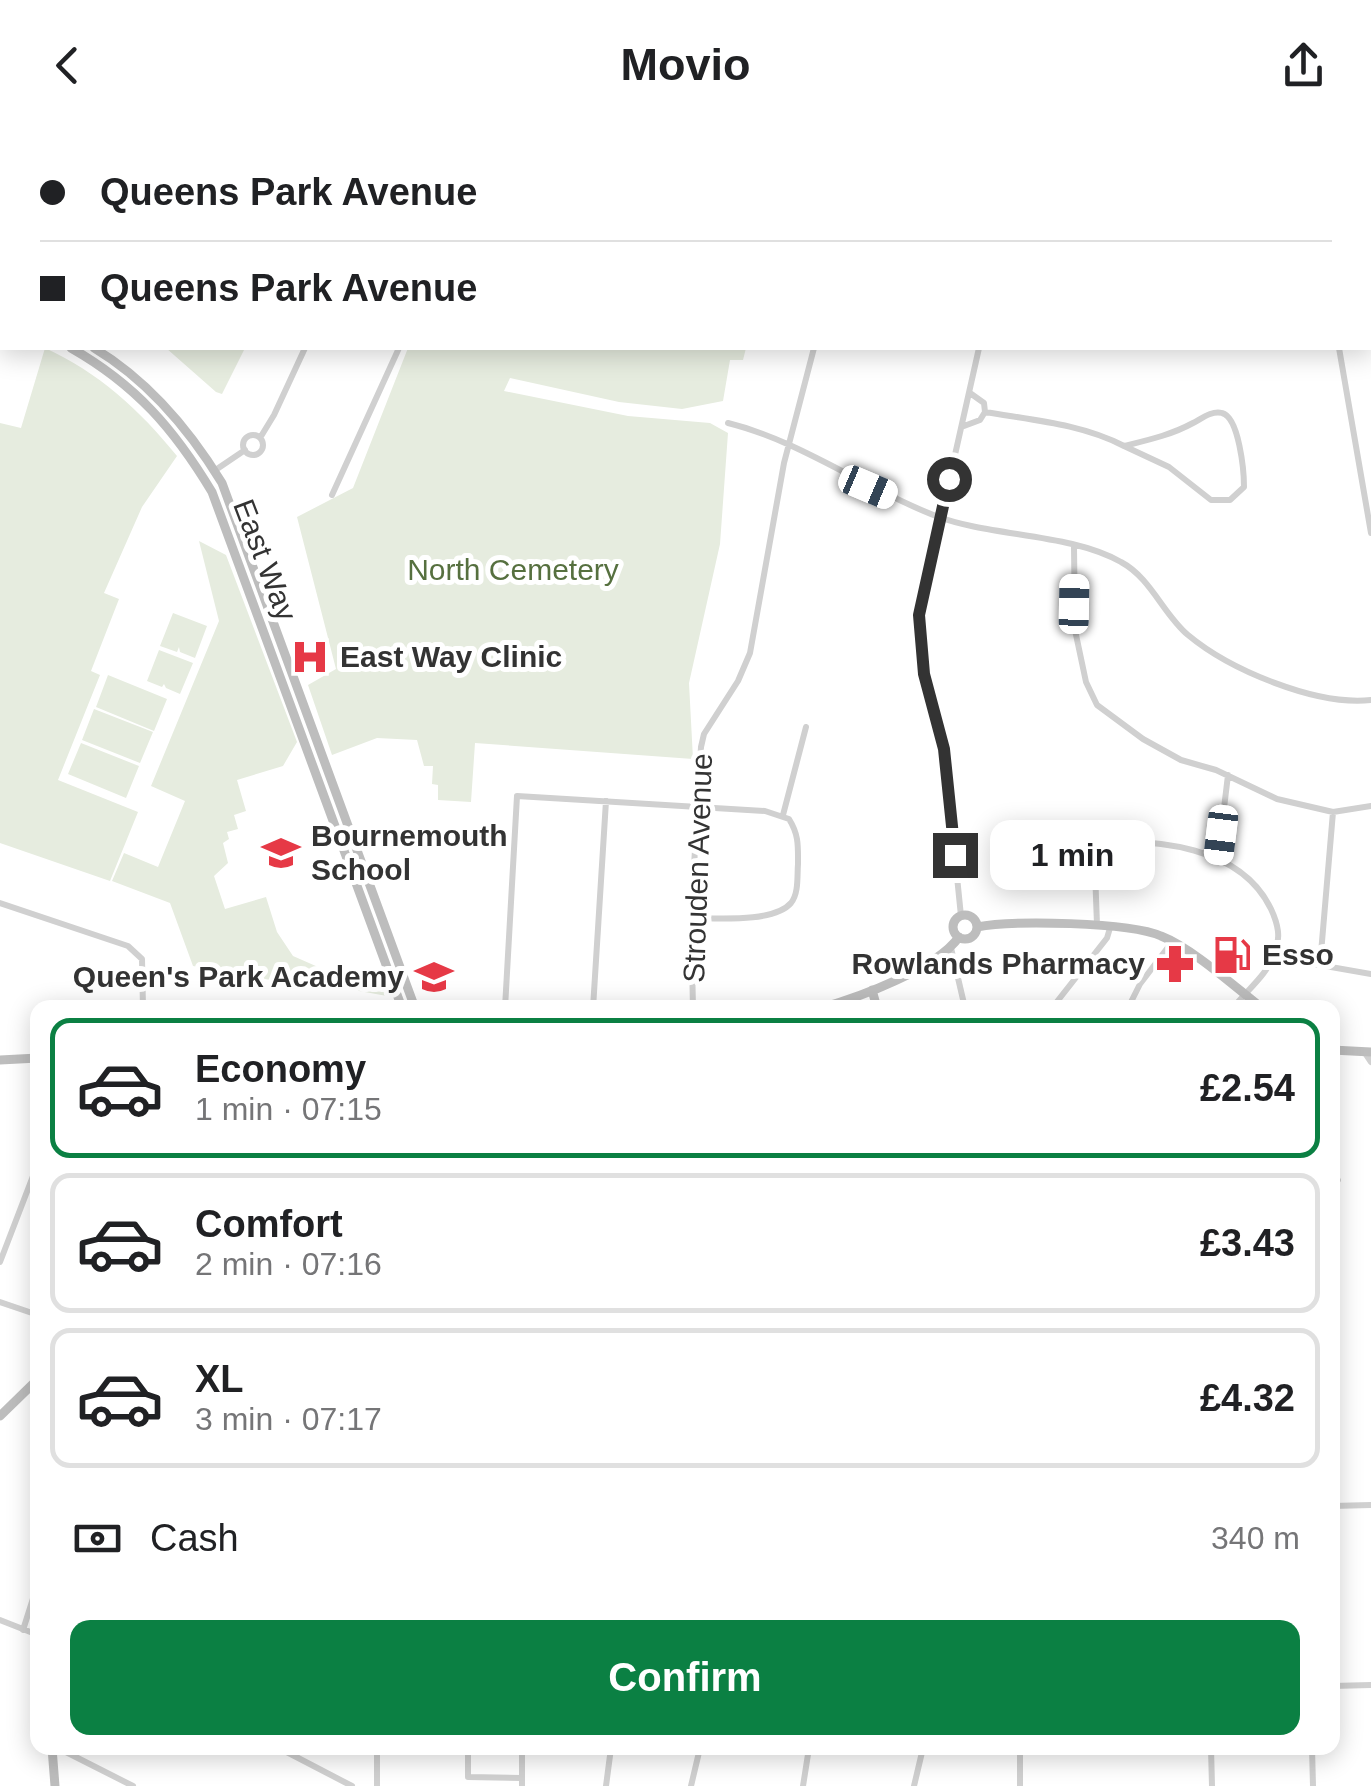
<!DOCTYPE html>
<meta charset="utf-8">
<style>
body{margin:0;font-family:Arial,sans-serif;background:#f2f2f2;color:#202124;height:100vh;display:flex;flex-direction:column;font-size:38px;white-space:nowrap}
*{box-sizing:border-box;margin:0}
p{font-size:32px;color:#757577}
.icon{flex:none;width:55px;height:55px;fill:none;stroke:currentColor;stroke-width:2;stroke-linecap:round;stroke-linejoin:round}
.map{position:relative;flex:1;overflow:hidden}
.side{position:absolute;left:30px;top:870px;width:1310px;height:755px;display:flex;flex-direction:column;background:#fff;border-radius:20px;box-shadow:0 5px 25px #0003}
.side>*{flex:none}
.banner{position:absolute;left:0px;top:0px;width:1372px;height:220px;box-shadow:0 5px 25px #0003;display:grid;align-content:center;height:220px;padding:0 40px;background:#fff}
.end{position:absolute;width:45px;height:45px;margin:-22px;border:12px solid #333;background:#fff;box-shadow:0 0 0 5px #fff}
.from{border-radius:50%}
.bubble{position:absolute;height:70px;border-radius:20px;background:#fff;box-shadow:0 5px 25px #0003;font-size:32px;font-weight:800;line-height:70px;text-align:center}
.car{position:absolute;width:30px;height:60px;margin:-30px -15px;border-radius:12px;box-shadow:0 0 8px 2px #0007;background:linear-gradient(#fff 24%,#345 0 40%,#fff 0 76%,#345 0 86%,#fff 0)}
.banner b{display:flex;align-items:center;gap:35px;height:95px;font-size:38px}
.banner b+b{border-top:2px solid #e0e0e0}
.banner i{width:25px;height:25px;background:#202124}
ul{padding:18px 0 0;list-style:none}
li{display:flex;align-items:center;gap:30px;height:140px;margin:0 20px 15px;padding:0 20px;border:5px solid #e0e0e0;border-radius:20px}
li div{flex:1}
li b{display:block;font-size:38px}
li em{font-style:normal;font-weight:800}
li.on{border-color:#0b8043}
li>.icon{width:90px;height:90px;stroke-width:1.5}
.pay{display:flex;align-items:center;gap:25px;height:110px;padding:0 40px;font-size:38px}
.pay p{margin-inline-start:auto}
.cta{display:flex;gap:20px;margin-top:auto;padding:20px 40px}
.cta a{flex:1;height:115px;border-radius:20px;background:#0b8043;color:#fff;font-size:40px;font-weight:800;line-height:115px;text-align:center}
header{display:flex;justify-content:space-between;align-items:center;height:130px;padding:0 40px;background:#fff;font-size:45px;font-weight:800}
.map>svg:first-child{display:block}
</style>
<header><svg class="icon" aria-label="back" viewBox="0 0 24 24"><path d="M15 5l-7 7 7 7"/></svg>Movio<svg class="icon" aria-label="share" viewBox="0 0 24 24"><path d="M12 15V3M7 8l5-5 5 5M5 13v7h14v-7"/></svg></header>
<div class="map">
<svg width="1371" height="1656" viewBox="0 0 1371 1656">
<rect width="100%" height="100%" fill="#fff"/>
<!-- green -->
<path fill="#e6ecdf" d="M 319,0 L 756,0 L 756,2 L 322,2 Z
M 45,218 C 98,242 140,280 177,326 L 142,377 L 104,463 L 119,469 L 91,541 L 100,545 L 58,650 L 138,682 L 110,751 L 0,713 L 0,293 L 21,298 Z
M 166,218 L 245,218 L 222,264 L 216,262 Z
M 408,218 L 746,218 L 743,230 L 730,230 L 723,271 L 682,279 L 619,272 L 510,248 L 504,261 L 628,286 L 710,293 L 728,303 L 720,414 L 689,553 L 693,629 L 475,613 L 471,672 L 438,670 L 438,655 L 432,654 L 433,636 L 424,636 L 417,610 L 377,608 L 332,625 L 308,555 L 336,539 L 297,387 L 353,358 Z
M 199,411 L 226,425 L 297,612 L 283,636 L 237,650 L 246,681 L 234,685 L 238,699 L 227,702 L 229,709 L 223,713 L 228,733 L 214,746 L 225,779 L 266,767 L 277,802 L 293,826 L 350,851 L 379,843 L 387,866 L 331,856 L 321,847 L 312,847 L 298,855 L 193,836 L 170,773 L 112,751 L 124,723 L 158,737 L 185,671 L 151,656 L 219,491 Z
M 173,483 L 207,496 L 195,528 L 180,522 L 179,517 L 177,522 L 160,516 Z
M 159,520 L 193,533 L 180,564 L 166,558 L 164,554 L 162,557 L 147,551 Z
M 108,545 L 167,569 L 154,601 L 96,577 Z
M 94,579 L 153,602 L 140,633 L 82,610 Z
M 81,613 L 139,636 L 126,668 L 68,644 Z"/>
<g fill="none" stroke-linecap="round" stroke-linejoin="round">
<!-- street -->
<path stroke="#d0d0d0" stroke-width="6" d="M 806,0 L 806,2
M 951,0 L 952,2
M 1203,0 L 1203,2
M 51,2 L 51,0
M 0,27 L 2,28
M 1370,140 L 1371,140
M 1339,218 L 1371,403
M 985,282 C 1032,290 1082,294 1124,316 C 1148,310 1171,305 1193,293 C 1201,289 1212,280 1222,283 C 1239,287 1244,341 1244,357 L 1230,370 L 1211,370 L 1169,337 L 1124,316
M 728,293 C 801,311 865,359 936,386 C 991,407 1070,403 1121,432 C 1151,448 1163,484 1188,505 C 1230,540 1316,576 1371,570
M 964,296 L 980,290 L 985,282 L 984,273 L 970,263
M243 315a10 10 0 1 1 20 0a10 10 0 1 1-20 0Z
M 260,308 L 274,285 L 305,218
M 214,341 L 245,320
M 332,365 L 399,218
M 1074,417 L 1075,500 L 1086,552 L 1097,575 L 1143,609 L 1181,630 L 1216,640 L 1277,669 L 1333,682 L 1371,676
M 783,685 L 806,597
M 1218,728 L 1228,645
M 0,773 L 128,816 L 142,829 L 143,878
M 961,786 L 944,619 L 923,544 L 919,485 L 979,218
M 1097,795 L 1094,713 C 1155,708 1241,716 1271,779 C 1278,794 1281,807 1275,823 C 1267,845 1247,860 1233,878
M 951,818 L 965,878
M 1274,827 L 1371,844
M 1320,835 L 1333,682
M 505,878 L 517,666 L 765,681 L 789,689 C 799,705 798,716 798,734 C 797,746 799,763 791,773 C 774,793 716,788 691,788
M 593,878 L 606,671
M 693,878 L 691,788 L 701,617 L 704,604 L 738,551 L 750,523 L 784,333 L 814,218
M 1052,878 L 1107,808 L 1110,798
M 1128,878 L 1140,854 L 1172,812
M 1365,923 L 1371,932
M 1332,1051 L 1338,1050
M 0,1132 L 38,1033
M 0,1172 L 38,1185
M 1332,1376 L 1371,1375
M 0,1490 L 38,1505
M 23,1500 L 37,1456 L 33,1433
M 1332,1556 L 1371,1555
M 58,1618 L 133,1656
M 279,1618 L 352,1656
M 1211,1618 L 1212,1656
M 1312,1618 L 1313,1656
M 522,1648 L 468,1647 L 468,1621 L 522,1621
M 377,1656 L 377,1618
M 522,1656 L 522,1619
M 606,1656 L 611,1618
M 691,1656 L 700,1618
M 803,1656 L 809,1618
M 914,1656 L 923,1618
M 1020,1656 L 1020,1618"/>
<!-- secondary -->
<path stroke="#bdbdbd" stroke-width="9" d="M 0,175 L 2,176
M 0,188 L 2,189
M 71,218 C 136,255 174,299 212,362 L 402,878
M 94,218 C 149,251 189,299 222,353 L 415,878
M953 797a12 12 0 1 1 24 0a12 12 0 1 1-24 0Z
M 977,797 C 1013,790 1129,792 1161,806 C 1192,818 1235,857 1262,878
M 872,860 L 877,878
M 821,878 C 860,867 936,839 959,807
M 1332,920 L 1371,922
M 0,930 L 38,928
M 0,1286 L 38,1249
M 52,1618 L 55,1656"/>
</g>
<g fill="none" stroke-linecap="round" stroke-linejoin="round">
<!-- route -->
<path stroke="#333" stroke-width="12" d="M 949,349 L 919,485 L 924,544 L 944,619 L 955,725"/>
</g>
<!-- icons -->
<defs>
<g id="hospital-bare" transform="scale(3)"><path d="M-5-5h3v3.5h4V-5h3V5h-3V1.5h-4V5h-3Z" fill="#e63946" stroke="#fff" stroke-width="2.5" paint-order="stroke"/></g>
<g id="school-bare" transform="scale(3)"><path d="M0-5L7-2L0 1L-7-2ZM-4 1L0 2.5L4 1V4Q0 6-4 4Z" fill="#e63946" stroke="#fff" stroke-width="2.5" paint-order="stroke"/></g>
<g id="fuel-bare" transform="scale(3)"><path d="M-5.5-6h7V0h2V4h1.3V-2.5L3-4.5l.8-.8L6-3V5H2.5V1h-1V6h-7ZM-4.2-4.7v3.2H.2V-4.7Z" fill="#e63946" stroke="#fff" stroke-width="2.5" paint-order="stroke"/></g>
<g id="pharmacy-bare" transform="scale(3)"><path d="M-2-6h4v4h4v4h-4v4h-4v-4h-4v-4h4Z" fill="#e63946" stroke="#fff" stroke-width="2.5" paint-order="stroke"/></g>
</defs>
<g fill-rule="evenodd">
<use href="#hospital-bare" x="310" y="527"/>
<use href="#school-bare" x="281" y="723"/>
<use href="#fuel-bare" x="1232" y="825"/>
<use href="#pharmacy-bare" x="1175" y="834"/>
<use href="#school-bare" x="434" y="847"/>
</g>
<g text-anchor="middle" stroke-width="10" stroke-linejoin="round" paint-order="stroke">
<!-- street labels -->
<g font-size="30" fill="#333" stroke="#fff">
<text transform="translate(265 430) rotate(69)" y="10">East Way</text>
<text transform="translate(698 738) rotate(-88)" y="10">Strouden Avenue</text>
</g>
<!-- park labels -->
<g font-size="30" fill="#56703f" stroke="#fff">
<text x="513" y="450">North Cemetery</text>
</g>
<!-- poi labels -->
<g font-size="30" font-weight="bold" fill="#333" stroke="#fff" text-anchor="start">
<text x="340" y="537">East Way Clinic</text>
<text x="311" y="716">Bournemouth<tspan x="311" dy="34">School</tspan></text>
<text x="1262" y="835">Esso</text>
<text x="1145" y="844" text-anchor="end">Rowlands Pharmacy</text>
<text x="404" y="857" text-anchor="end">Queen's Park Academy</text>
</g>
</g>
</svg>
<i class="end from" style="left:949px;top:349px"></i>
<i class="end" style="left:955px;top:725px"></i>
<div class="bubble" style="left:990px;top:690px;width:165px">1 min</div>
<i class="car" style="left:868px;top:357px;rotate:113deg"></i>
<i class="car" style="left:1074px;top:474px;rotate:1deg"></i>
<i class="car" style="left:1221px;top:705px;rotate:187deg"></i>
<div class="banner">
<b><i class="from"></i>Queens Park Avenue</b>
<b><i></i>Queens Park Avenue</b>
</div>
<section class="side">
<ul>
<li class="on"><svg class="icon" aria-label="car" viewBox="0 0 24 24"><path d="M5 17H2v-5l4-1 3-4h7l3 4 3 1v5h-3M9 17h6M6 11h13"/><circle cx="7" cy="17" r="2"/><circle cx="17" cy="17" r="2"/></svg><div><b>Economy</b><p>1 min · 07:15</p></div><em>£2.54</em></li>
<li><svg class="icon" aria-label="car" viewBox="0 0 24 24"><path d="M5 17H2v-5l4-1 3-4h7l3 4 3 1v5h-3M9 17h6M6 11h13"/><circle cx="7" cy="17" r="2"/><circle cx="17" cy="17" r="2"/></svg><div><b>Comfort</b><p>2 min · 07:16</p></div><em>£3.43</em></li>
<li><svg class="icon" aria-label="car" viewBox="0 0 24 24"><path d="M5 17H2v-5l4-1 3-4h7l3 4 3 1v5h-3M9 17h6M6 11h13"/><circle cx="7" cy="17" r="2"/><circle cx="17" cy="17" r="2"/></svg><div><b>XL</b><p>3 min · 07:17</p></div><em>£4.32</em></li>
</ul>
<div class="pay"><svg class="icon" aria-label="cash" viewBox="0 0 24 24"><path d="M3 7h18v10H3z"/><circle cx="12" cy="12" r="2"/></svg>Cash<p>340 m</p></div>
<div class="cta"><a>Confirm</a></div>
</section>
</div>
